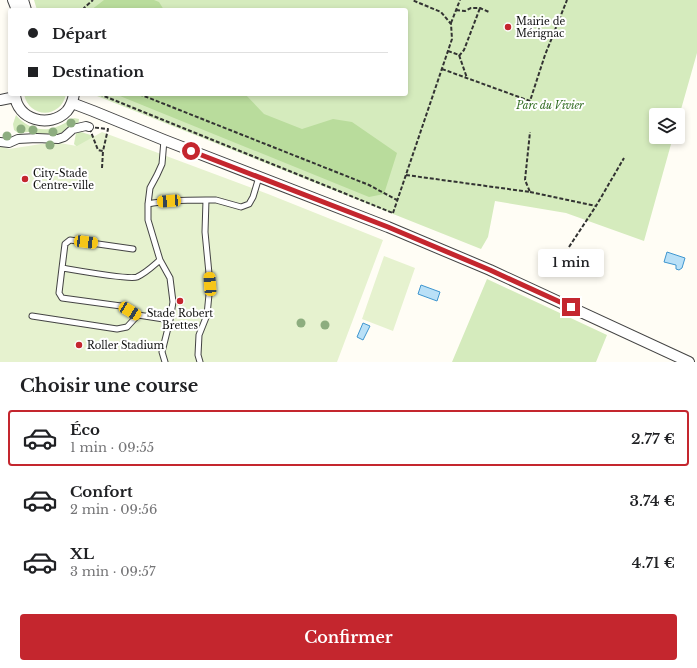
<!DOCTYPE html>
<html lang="fr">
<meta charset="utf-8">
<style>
body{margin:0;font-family:"Libre Baskerville",serif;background:#f6f6f6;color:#202124;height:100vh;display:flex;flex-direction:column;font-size:15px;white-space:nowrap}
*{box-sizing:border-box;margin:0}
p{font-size:13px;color:#757577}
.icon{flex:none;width:22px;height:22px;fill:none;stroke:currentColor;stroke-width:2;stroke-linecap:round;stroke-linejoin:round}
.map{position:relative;height:362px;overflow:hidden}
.details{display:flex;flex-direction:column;background:#fff;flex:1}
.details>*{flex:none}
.top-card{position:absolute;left:8px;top:8px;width:400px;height:88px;border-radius:4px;box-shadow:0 2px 6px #0003;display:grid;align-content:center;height:88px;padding:0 20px;background:#fff}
.buttons{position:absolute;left:649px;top:108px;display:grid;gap:8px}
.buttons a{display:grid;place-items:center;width:36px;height:36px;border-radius:4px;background:#fff;box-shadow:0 2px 6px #0003;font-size:20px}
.end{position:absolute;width:18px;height:18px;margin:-9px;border:5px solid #c4262e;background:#fff;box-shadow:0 0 0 2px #fff}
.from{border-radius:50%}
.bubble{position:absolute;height:28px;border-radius:4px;background:#fff;box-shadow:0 2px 6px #0003;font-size:13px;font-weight:600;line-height:28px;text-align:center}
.car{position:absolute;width:12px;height:24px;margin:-12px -6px;border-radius:5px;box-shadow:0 0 3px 1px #0007;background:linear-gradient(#f5c518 24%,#345 0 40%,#f5c518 0 76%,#345 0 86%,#f5c518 0)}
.top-card b{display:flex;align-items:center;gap:14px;height:38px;font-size:15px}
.top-card b+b{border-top:1px solid #e0e0e0}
.top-card i{width:10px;height:10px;background:#202124}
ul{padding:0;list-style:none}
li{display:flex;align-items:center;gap:12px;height:56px;margin:0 8px 6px;padding:0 12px;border:2px solid transparent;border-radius:4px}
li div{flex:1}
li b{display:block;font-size:15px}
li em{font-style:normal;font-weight:600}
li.on{border-color:#c4262e}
li>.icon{width:36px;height:36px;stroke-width:1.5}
h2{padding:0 20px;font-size:18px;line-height:48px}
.action{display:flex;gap:8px;margin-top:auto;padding:8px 20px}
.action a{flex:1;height:46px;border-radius:4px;background:#c4262e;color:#fff;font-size:16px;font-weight:600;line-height:46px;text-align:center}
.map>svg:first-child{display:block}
</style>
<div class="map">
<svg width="697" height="362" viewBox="0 0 697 362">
<rect width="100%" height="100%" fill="#fffdf5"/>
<!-- green -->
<path fill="#d5ebbd" d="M 34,0 L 697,0 L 697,53 L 678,120 L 678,115 L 656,115 L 656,137 L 673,137 L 644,241 L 566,213 L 495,201 L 488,237 L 481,249 L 92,94 L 406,94 L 406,10 L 37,10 Z
M 24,94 L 66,94 C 61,119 29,119 24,94 Z
M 16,115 C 26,127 41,133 56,127 C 62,125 68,121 74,118 L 79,119 L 78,126 L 59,136 L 28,132 L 18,133 L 14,130 L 13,124 Z
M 81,132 L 94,136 L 95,151 L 78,148 L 74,144 L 76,133 Z
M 487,279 L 607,335 L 596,362 L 452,362 Z"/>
<!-- forest -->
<path fill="#b9dc9c" d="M 104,0 L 154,0 L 159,2 L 164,10 L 91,10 Z
M 115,94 L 245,94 L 264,114 L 302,129 L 333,119 L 352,122 L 397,153 L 384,194 L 369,197 Z"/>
<!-- pitch -->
<path fill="#e6f2cf" d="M 102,132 L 268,194 L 383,240 L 337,362 L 0,362 L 0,145 L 9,149 L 54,142 L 77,146 Z
M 384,256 L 415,268 L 393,331 L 362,319 Z"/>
<!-- water -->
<path fill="#b9e0f7" stroke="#3f96cf" d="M 667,252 L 685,258 L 682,268 L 679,270 L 676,269 L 676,265 L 664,262 Z
M 421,285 L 440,292 L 437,301 L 418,294 Z
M 363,323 L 370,326 L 363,340 L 357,337 Z"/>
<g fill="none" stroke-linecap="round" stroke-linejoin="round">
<!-- service casing -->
<g stroke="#444" stroke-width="7">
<path id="service" d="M 164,140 L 162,164 L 157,175 L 150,188 L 148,204 L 148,220 L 160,260 C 153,266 146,273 137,277 C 129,280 74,270 62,268 L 59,293 L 62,298 L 121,306 L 138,315 L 170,320 L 162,352 L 165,362
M 206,200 L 216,200 L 241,207 L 249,204 L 253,197 L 259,177
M 148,204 C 167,200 187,200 206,200 L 205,232 L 210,284 L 207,315 L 199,335 L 198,355 L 200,362
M 160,260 L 170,278 L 173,302 L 170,320
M 62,268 L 65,244 L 70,240 L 133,249
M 32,316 L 117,329 L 127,327 L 138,315"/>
</g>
<!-- pedestrian casing -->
<g stroke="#444" stroke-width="10">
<path id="pedestrian" d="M 0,142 L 9,143 L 18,139 L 37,138 L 58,139 L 64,137 L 73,129 L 86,126 L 89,127"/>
</g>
<!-- minor casing -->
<g stroke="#444" stroke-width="12">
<path id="minor" d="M 13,0 L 17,10
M 23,0 L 26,10
M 15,94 C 16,120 50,129 67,111 C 71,106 73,100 74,94
M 0,100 L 15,97
M 72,103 L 93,111 L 164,140 L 388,227 L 490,270 L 689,362"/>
</g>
<!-- path -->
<path stroke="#333" stroke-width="2" stroke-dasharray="4 2" stroke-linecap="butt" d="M 83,10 L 84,8 L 93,0
M 456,10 L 465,11 L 471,8 L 480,8 L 489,12
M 451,23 L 460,0
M 448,51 L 459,55 L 467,78
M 459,56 L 464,50 L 480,8
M 442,69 L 530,101 L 545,55 L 567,0
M 99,94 L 393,213
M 139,94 L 369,185 L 397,200
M 89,127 L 108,129 L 103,151 L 98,150 Z
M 102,168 L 103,151
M 406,175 L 530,192 L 525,180 L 530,132
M 530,192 L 596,206 L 624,158
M 393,213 L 452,39 L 451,24 L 441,12 L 412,0
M 569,247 L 596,206"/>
<!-- service -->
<use href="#service" stroke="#fff" stroke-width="5"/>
<!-- pedestrian -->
<use href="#pedestrian" stroke="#fff" stroke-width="8"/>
<!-- minor -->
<use href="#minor" stroke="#fff" stroke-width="10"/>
</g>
<!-- trees -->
<g fill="#8dad7f">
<circle cx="71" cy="123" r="4.5"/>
<circle cx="21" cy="129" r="4.5"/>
<circle cx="33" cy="130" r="4.5"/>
<circle cx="53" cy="132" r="4.5"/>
<circle cx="7" cy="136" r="4.5"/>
<circle cx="50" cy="145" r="4.5"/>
<circle cx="301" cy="323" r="4.5"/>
<circle cx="325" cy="325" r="4.5"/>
</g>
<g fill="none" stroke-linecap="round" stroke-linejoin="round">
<!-- route -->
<path stroke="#c4262e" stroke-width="5" d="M 191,151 L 388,227 L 490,270 L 571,307"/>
</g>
<!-- markers -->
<g fill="#c4262e" stroke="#fff" stroke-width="1.5">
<circle cx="508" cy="27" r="4"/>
<circle cx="25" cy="179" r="4"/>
<circle cx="180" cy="301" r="4"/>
<circle cx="79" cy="345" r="4"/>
</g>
<g text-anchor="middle" stroke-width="4" stroke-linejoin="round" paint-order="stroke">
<!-- poi labels -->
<g font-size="10" fill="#111" stroke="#fff" text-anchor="start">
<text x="516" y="25">Mairie de<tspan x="516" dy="12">Mérignac</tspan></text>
<text x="33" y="177">City-Stade<tspan x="33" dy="12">Centre-ville</tspan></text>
<text x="180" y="317" text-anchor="middle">Stade Robert<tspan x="180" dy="12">Brettes</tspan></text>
<text x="87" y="349">Roller Stadium</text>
</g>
<!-- park labels -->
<g font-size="10" font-style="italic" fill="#2f6b1f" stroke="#fff">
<text x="550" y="109">Parc du Vivier</text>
</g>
</g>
</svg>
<div class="buttons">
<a><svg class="icon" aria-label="layers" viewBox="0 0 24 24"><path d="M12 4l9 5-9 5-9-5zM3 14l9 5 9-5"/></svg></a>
</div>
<i class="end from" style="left:191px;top:151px"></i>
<i class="end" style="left:571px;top:307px"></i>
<div class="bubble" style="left:538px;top:249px;width:66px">1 min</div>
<i class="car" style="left:169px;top:201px;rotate:266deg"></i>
<i class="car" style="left:86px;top:242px;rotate:97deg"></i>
<i class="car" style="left:210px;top:284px;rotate:356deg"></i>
<i class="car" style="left:130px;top:311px;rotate:121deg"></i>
<div class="top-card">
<b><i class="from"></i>Départ</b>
<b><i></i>Destination</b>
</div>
</div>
<section class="details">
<h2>Choisir une course</h2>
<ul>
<li class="on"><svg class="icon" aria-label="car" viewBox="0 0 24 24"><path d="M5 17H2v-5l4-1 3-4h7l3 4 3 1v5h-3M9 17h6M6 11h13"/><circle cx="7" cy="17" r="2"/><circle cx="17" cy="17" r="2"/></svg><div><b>Éco</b><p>1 min · 09:55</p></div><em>2.77 €</em></li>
<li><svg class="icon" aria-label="car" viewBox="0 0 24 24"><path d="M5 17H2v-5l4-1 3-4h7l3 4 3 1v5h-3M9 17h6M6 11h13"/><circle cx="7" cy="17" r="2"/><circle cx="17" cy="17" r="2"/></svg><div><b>Confort</b><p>2 min · 09:56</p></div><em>3.74 €</em></li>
<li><svg class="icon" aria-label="car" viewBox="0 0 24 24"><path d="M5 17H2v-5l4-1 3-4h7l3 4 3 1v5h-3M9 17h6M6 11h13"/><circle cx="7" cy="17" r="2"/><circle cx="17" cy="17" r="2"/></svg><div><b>XL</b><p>3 min · 09:57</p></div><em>4.71 €</em></li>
</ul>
<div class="action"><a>Confirmer</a></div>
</section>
